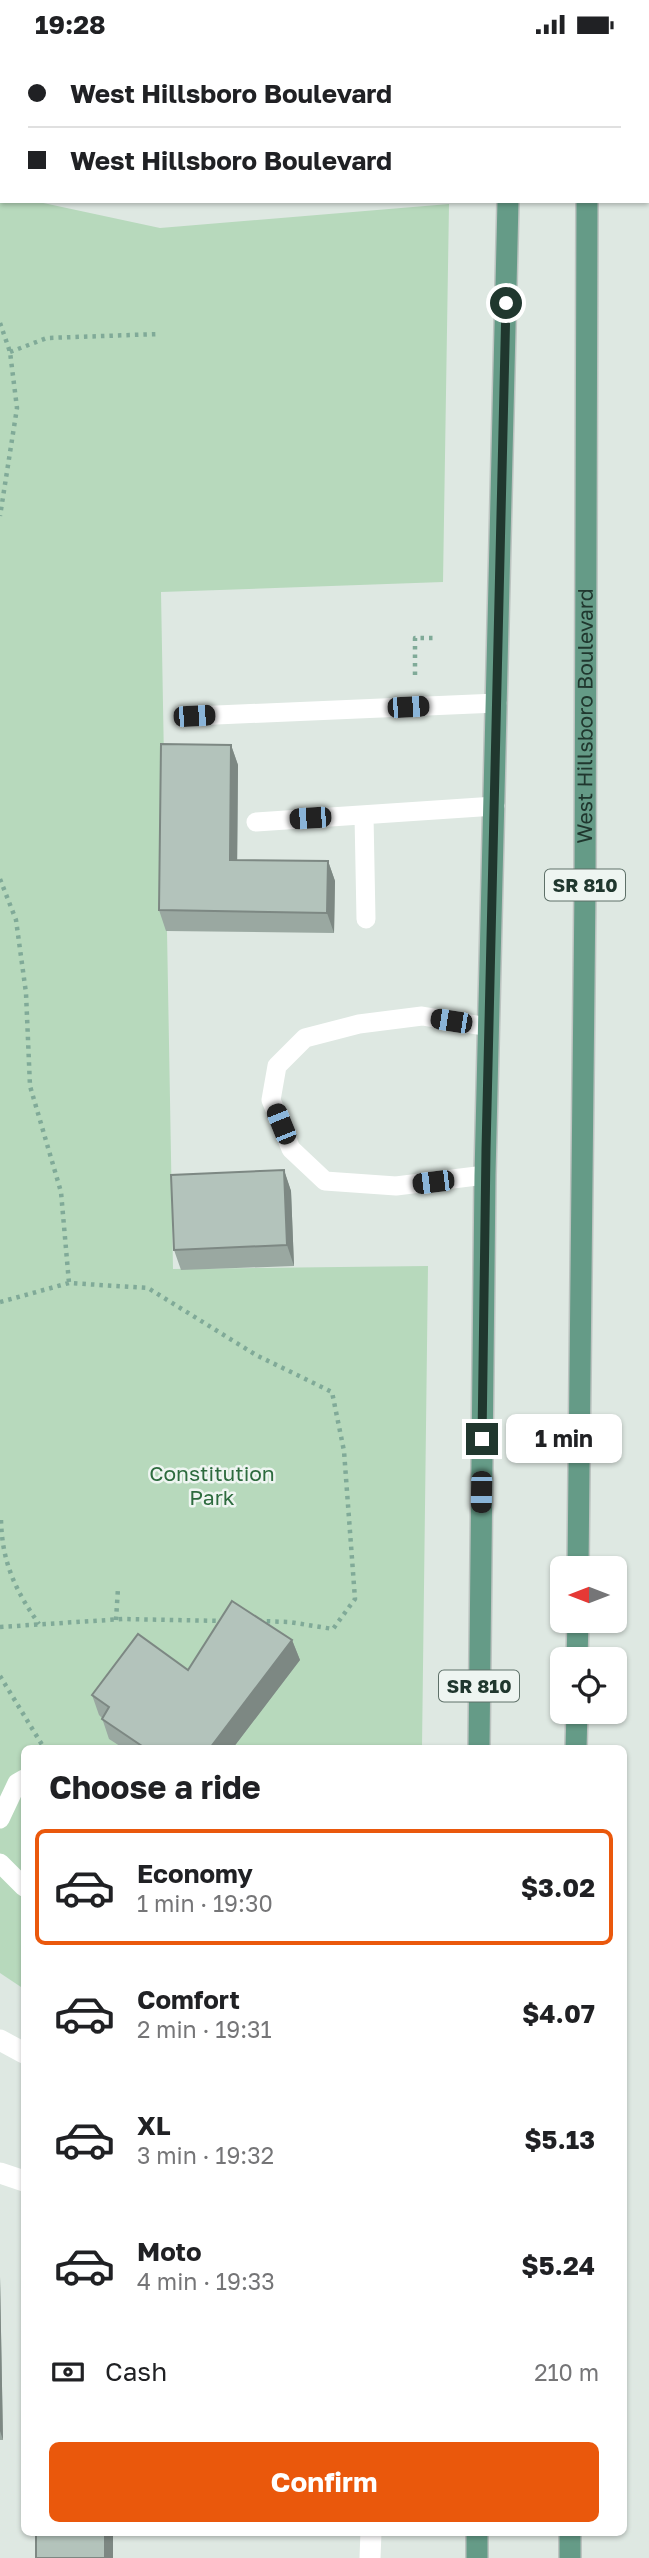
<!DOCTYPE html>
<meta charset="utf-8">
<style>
body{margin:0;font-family:"Golos Text",sans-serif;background:#f2f2f2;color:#202124;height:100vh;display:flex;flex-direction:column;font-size:26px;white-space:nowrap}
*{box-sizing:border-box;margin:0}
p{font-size:23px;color:#757577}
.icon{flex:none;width:38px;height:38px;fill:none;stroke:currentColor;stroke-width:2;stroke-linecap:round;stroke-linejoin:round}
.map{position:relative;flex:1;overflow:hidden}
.panel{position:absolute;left:21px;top:1696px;width:606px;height:791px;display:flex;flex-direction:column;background:#fff;border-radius:10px;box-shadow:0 2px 5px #0004}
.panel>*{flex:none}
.guide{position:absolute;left:0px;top:0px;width:649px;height:154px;box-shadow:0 2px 5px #0004;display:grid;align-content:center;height:154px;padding:0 28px;background:#fff}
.needle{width:46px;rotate:270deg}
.fabs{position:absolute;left:550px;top:1507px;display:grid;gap:14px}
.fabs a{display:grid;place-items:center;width:77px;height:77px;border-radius:10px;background:#fff;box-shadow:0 2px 5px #0004;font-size:35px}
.end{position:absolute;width:32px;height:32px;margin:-16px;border:9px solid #20372e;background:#fff;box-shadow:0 0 0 4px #fff}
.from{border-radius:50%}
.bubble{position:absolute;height:49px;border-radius:10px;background:#fff;box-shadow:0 2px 5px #0004;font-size:23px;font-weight:700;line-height:49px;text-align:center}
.car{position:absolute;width:21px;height:42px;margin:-21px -10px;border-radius:9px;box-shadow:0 0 5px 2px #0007;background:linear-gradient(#222 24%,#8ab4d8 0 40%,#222 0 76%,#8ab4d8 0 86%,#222 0)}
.guide b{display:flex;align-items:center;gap:24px;height:66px;font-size:26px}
.guide b+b{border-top:2px solid #e0e0e0}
.guide i{width:18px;height:18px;background:#202124}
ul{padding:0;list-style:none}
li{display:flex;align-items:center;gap:21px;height:116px;margin:0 14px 10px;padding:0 14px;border:4px solid transparent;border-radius:10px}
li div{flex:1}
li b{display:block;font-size:26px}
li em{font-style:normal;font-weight:700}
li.current{border-color:#ea580c}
li>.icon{width:63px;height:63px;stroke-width:1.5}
h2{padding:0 28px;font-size:32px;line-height:84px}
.pay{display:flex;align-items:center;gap:18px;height:77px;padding:0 28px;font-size:26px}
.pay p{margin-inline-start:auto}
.cta{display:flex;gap:14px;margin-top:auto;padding:14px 28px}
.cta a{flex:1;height:80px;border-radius:10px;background:#ea580c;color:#fff;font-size:28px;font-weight:700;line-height:80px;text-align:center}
.status{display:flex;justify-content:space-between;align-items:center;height:49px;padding:0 35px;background:#fff;direction:ltr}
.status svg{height:19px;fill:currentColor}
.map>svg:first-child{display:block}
</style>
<div class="status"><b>19:28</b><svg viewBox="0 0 49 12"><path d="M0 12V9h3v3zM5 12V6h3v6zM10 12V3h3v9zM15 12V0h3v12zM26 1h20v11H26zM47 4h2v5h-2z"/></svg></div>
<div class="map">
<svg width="649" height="2509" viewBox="0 0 649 2509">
<rect width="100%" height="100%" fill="#dee8e2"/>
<!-- green -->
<path fill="#b7d9bc" d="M 0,145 L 2,152 L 34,152 L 160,179 L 449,155 L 443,533 L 161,543 L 173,1220 L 428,1217 L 422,1699 L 24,1699 L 24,1940 L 0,1924 Z"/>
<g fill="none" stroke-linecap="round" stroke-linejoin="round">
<!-- canal -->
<path stroke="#88c9cb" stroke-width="38" d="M 0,114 L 2,114"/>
<!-- primary casing -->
<g stroke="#bcc3c0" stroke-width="24">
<g id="primary">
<path d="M 587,0 L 587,2"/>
<path d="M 510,2 L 510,0"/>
<path id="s1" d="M 578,1519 L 585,839 L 587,152"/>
<path d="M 577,1610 L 578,1572"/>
<path d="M 479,1699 L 485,1126 L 508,152"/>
<path d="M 576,1699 L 577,1662"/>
<path d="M 477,2509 L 477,2483"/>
<path d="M 570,2509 L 570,2483"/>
</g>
</g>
<!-- path -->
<path stroke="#80aa98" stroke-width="4.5" stroke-dasharray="3.5 5" stroke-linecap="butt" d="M 0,274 L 10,303 L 17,359 L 0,467
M 10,303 L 47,289 L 159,285
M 415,626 L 415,589 L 434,589
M 0,830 L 16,871 L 26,944 L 30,1037 L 61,1143 L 69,1234
M 0,1253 L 69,1234 L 148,1239 L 256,1306 L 332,1343 L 344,1402 L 355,1550 L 333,1580 L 289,1573 L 260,1572
M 1,1471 C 2,1513 15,1541 39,1575
M 116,1571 L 118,1539
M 0,1578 L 123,1570 L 224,1572
M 0,1627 L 44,1699"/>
<!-- lane -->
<path stroke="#fff" stroke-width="19" d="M 313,2 L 313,0
M 194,667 L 497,654
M 364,766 L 366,870
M 256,773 L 495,757
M 485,1126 L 396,1137 L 325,1132 L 291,1100 L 271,1051 L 277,1017 L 305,989 L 359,975 L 422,967 L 489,978
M 0,1770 L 17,1734 L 24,1730
M 0,1814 L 24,1838"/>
<!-- street -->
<path stroke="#fff" stroke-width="21" d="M 0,1991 L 24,2004
M 0,2124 L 24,2132
M 370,2509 L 371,2483"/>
<!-- primary -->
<use href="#primary" stroke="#659b87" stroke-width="21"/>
</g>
<!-- wall -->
<path fill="#9aa8a1" d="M 231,696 L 238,716 L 237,811 L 328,812 L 335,832 L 334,884 L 166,882 L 159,861 Z
M 284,1121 L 291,1142 L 294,1217 L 181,1221 L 174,1201 Z
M 292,1591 L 300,1611 L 233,1699 L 123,1699 L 109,1690 L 102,1669 L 99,1666 L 92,1646 L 188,1621 Z
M 0,2228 L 3,2391 L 0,2391 Z"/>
<!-- shaded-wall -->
<path fill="#7d8883" d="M 231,696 L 238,716 L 237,831 L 230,811 Z
M 328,812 L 335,832 L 334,884 L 327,864 Z
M 284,1121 L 291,1142 L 294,1217 L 287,1196 Z
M 292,1591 L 300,1611 L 233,1699 L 210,1699 Z
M 0,2228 L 3,2391 L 0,2382 Z
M 105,2483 L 113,2483 L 113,2509 L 105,2509 Z"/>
<!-- building -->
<path fill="#b3c3bb" stroke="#7d8883" stroke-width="2" d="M 144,0 L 272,0 L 272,2 L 144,2 Z
M 161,695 L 231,696 L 230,811 L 328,812 L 327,864 L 159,861 Z
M 284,1121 L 287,1196 L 174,1201 L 171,1126 Z
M 232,1552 L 292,1591 L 210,1699 L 145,1699 L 102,1670 L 109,1658 L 92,1646 L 138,1585 L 188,1621 Z
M 36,2483 L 105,2483 L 105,2509 L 36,2509 Z"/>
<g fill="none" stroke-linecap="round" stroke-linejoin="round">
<!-- route -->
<path stroke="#20372e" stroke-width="9" d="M 482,1390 L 486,1101 L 506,254"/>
</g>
<g text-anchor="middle" stroke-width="5" stroke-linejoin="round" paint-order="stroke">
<!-- shield labels -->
<g fill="#eef5f1" stroke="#5e7068" stroke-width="2">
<rect x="545" y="820.5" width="80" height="31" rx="5"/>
<rect x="439" y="1621.5" width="80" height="31" rx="5"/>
</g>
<g font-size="19" font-weight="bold" fill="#20372e">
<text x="585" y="843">SR 810</text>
<text x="479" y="1644">SR 810</text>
</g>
<!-- street labels -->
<g font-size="21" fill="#20372e" stroke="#eef5f1">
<text dy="7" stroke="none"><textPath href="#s1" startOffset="852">West Hillsboro Boulevard</textPath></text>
</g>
<!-- park labels -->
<g font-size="21" fill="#2d6b3e" stroke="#eef5f1">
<text x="212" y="1432">Constitution<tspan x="212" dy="24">Park</tspan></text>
</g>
</g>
</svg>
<div class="fabs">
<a><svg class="needle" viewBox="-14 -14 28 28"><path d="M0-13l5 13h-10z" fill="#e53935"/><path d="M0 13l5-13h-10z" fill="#757577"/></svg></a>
<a><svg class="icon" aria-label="locate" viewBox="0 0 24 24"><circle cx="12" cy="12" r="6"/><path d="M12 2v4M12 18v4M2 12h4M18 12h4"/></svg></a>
</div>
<i class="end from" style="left:506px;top:254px"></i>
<i class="end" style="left:482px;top:1390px"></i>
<div class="bubble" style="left:506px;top:1365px;width:116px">1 min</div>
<i class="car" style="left:408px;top:658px;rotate:87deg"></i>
<i class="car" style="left:194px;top:667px;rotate:87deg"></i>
<i class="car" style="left:310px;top:769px;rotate:266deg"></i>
<i class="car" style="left:451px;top:972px;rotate:279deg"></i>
<i class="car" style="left:281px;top:1075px;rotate:338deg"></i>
<i class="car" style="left:433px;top:1133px;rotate:263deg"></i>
<i class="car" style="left:481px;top:1443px;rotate:181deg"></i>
<div class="guide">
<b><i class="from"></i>West Hillsboro Boulevard</b>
<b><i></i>West Hillsboro Boulevard</b>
</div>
<section class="panel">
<h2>Choose a ride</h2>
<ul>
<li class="current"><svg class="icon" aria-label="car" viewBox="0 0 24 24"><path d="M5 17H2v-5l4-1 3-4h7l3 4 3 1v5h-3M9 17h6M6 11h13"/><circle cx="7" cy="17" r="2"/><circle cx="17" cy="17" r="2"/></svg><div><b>Economy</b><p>1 min · 19:30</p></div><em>$3.02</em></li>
<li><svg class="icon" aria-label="car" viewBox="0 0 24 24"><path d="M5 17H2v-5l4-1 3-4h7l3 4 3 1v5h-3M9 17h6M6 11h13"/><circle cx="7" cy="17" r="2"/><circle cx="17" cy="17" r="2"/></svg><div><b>Comfort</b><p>2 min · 19:31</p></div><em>$4.07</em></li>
<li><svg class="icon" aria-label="car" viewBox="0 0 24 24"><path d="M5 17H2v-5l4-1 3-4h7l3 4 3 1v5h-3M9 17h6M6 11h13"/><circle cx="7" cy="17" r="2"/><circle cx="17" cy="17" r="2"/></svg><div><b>XL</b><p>3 min · 19:32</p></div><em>$5.13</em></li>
<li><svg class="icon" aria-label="car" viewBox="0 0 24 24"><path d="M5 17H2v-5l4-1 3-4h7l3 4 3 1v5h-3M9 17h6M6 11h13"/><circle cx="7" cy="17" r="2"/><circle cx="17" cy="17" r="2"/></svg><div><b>Moto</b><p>4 min · 19:33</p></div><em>$5.24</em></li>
</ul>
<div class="pay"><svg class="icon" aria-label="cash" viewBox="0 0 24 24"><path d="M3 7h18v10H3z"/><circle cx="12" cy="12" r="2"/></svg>Cash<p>210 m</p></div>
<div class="cta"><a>Confirm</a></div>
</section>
</div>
